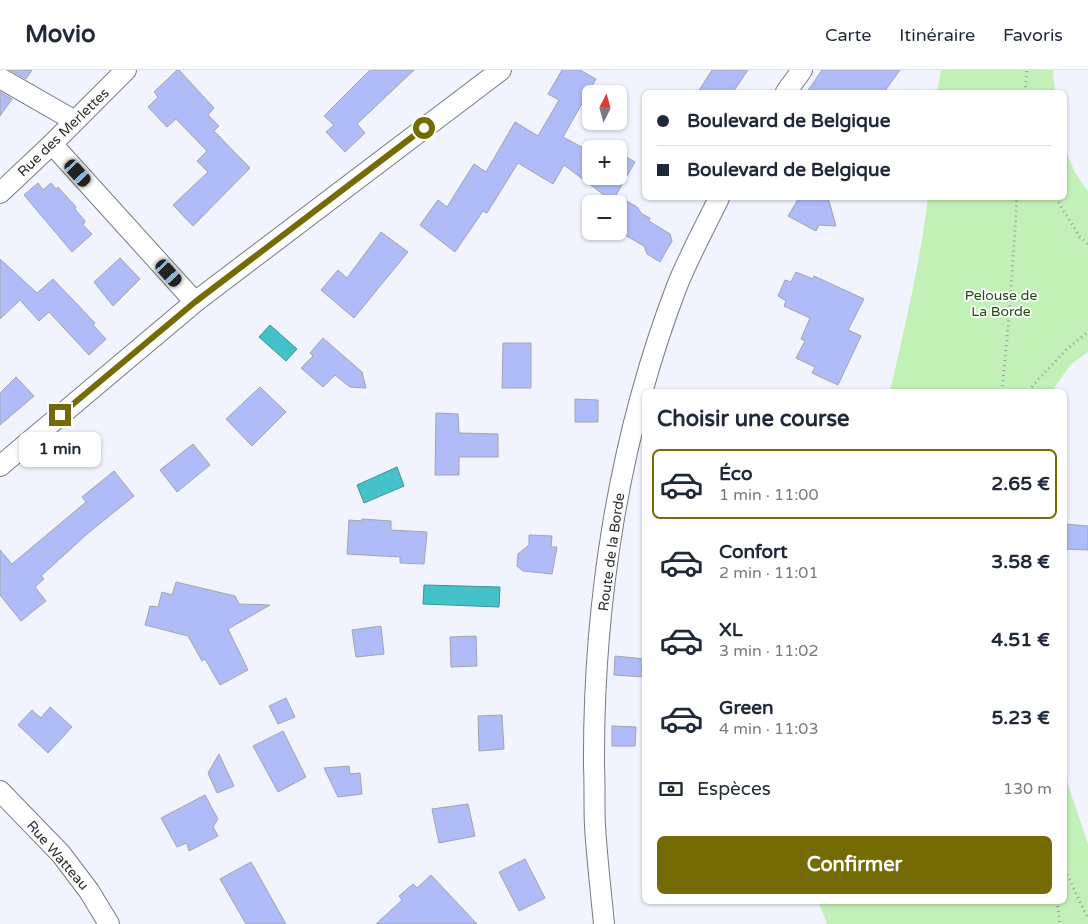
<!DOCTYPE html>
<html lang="fr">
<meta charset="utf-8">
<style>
body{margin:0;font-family:"Varela Round",sans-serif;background:#f6f6f7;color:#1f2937;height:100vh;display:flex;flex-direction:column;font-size:19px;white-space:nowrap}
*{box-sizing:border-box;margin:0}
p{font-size:16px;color:#747a83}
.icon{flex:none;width:28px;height:28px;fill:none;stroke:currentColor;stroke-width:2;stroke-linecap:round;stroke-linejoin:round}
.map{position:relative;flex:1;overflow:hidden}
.sheet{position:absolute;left:642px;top:319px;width:425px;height:515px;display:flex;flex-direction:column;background:#fff;border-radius:8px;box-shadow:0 1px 4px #0004}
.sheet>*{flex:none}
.guide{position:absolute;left:642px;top:20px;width:425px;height:110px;border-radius:8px;box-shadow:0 1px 4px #0004;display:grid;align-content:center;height:110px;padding:0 15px;background:#fff}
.needle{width:32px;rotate:6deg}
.controls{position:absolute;left:582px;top:15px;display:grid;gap:10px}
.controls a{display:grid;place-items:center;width:45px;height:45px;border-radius:8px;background:#fff;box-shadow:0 1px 4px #0004;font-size:25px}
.end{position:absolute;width:22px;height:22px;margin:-11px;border:6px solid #756b04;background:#fff;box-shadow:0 0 0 2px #fff}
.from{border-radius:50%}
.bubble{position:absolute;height:35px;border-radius:8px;background:#fff;box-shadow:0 1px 4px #0004;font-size:16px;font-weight:700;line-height:35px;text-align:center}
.car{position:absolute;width:15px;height:30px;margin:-15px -8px;border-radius:6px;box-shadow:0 0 4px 1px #0007;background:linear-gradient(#222 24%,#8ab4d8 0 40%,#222 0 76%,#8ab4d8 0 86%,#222 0)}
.guide b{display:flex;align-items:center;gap:18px;height:48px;font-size:19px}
.guide b+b{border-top:1px solid #e0e1e3}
.guide i{width:12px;height:12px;background:#1f2937}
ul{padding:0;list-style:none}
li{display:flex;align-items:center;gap:15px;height:70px;margin:0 10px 8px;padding:0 5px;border:2px solid transparent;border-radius:8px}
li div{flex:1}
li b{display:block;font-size:19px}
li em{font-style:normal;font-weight:700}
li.active{border-color:#756b04}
li>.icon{width:45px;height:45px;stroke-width:1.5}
h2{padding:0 15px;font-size:22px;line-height:60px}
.pay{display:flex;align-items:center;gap:12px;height:55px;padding:0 15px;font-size:19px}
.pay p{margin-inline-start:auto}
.button{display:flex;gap:10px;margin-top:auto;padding:10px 15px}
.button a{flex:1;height:58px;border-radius:8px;background:#756b04;color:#fff;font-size:20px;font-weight:700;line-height:58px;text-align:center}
header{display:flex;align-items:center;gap:30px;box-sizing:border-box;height:70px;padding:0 25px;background:#fff;border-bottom:1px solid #e0e1e3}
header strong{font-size:24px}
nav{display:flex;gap:28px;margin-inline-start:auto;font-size:18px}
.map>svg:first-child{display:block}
</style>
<header>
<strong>Movio</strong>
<nav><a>Carte</a><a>Itinéraire</a><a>Favoris</a></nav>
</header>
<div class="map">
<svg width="1088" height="854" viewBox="0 0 1088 854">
<rect width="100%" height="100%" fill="#f1f3fe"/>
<!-- green -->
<path fill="#c2f1b7" d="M 941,0 L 1053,0 L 1055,22 L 937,22 Z
M 1065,77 C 1070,94 1077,107 1088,121 L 1088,282 L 1071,294 L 1052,321 L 890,321 C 905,257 920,193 928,128 L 1065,128 Z
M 1065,706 L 1088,774 L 1088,854 L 827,854 L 818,831 L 1065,831 Z"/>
<!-- water -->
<path fill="#44c1c9" stroke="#3d959c" d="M 270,255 L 297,279 L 286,291 L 259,267 Z
M 397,397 L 404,416 L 364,433 L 357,415 Z
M 424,515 L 500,517 L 499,537 L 423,534 Z"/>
<!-- building -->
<path fill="#afbcf8" stroke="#a2a5ae" d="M 10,0 L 32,0 L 26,9 Z
M 177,0 L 179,0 L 214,38 L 208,45 L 219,56 L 214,61 L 250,98 L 193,156 L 173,135 L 208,102 L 197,91 L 207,81 L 176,49 L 167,57 L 148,37 L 158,27 L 154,22 Z
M 370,0 L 414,0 L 357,54 L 365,63 L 345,82 L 326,62 L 334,55 L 324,46 Z
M 562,0 L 580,0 L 596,9 L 563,67 L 591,82 L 591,106 L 619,106 L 619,83 L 635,92 L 616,125 L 637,137 L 642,144 L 650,148 L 649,151 L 670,164 L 672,171 L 660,192 L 647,184 L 644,176 L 618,161 L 619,134 L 599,134 L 604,125 L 564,95 L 553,114 L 518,93 L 487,143 L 483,141 L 455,182 L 420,155 L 438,130 L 447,137 L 474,94 L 486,102 L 515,52 L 538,66 L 559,30 L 548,24 Z
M 712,0 L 748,0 L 733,22 L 698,22 Z
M 822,0 L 900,0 L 884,22 L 807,22 Z
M 0,22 L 12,29 L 0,46 Z
M 38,113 L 43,120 L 51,113 L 56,119 L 58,117 L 76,137 L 75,139 L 85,151 L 83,155 L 92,164 L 72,182 L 24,125 Z
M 799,128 L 823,128 L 829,131 L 836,156 L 819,155 L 816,161 L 788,146 Z
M 381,162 L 408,182 L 354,248 L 321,220 L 338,200 L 347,208 Z
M 120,188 L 140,209 L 113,236 L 94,212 Z
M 0,189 L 37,223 L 53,209 L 95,253 L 93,255 L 106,269 L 89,285 L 49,242 L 39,251 L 20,230 L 0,249 Z
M 796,202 L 813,209 L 814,206 L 864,229 L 848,260 L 861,266 L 838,315 L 812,303 L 815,297 L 796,288 L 805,271 L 801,269 L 810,248 L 784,236 L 786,231 L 778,226 L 785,210 L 791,212 Z
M 323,268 L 362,302 L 366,318 L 350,317 L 335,305 L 323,317 L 301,298 L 313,286 L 310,283 Z
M 503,273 L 531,273 L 531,318 L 502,318 Z
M 16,307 L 34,326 L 0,355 L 0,323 Z
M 260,317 L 286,342 L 252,376 L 226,349 Z
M 575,329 L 598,330 L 598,352 L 575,352 Z
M 436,343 L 458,344 L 459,363 L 498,364 L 498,387 L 459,387 L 459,405 L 435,405 Z
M 193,374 L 210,395 L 177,422 L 160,400 Z
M 114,401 L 134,426 L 87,464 L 41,506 L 44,509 L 35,517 L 46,531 L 21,551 L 0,525 L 0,480 L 12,494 L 86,432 L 82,427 Z
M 362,449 L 391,451 L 391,460 L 427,462 L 424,494 L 400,493 L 400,487 L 347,484 L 349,450 L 362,451 Z
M 1065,454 L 1088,456 L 1088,480 L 1065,479 Z
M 529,465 L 552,466 L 551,477 L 557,477 L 552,504 L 523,501 L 517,496 L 518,484 L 529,475 Z
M 176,512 L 235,526 L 239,534 L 270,535 L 228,559 L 248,600 L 220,615 L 205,589 L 202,591 L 188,566 L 145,555 L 150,536 L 158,537 L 162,522 L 172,525 Z
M 381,556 L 384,584 L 356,587 L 352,560 Z
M 476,566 L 477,596 L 451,597 L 450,567 Z
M 615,586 L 645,589 L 645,607 L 614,605 Z
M 286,628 L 295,647 L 278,654 L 269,636 Z
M 50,637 L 72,657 L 48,683 L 18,655 L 32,640 L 41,648 Z
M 502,645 L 504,679 L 479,681 L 478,646 Z
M 612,656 L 636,657 L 635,676 L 612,676 Z
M 283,661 L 306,707 L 278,722 L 253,676 Z
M 219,684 L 234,716 L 217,723 L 208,703 Z
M 349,696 L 350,704 L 360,703 L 362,724 L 338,727 L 324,698 Z
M 205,725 L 218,749 L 213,757 L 218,766 L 189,781 L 187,773 L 177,777 L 161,748 Z
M 468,734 L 475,766 L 439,773 L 432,739 Z
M 525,789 L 545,828 L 519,841 L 499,802 Z
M 251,792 L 286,854 L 246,854 L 220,809 Z
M 431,805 L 477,854 L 376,854 L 402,830 L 399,826 L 413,814 L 417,818 Z"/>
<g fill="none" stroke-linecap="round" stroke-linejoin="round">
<!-- minor casing -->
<g stroke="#797b84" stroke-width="22">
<path id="minor" d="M 0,8 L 75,51
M 786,22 L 802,0
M 52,74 L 195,232
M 0,123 L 52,74 L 126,0
M 0,396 L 195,232 L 501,0
M 0,721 L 61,784 L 89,821 L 109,854
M 604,854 C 601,822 597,789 595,756 C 594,736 595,716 594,696 C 593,534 619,367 677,216 C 689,186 705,157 719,128"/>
</g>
<!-- path -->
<path stroke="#999aa2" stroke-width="3" stroke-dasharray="1 4" stroke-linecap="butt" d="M 1025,22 L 1027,0
M 1056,128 L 1080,167 L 1088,174
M 1002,321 L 1009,247 L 1017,128
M 1029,321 L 1033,315 L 1068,278 L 1088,262
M 1065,800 L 1088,849
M 1057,831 L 1060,854"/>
<!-- minor -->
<use href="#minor" stroke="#fff" stroke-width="20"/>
</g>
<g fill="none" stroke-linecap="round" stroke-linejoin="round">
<!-- route -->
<path stroke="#756b04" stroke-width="6" d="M 60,345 L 195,232 L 424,58"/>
</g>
<g text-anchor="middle" stroke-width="4" stroke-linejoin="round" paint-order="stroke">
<!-- street labels -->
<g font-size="14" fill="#2d2e32" stroke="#fff">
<text transform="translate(63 62) rotate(-44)" y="5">Rue des Merlettes</text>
<text transform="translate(611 482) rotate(-82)" y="5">Route de la Borde</text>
<text transform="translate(58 785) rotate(49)" y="5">Rue Watteau</text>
</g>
<!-- park labels -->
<g font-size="14" fill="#1b4f0b" stroke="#fff">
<text x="1001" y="230">Pelouse de<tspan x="1001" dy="16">La Borde</tspan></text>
</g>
</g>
</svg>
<div class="controls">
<a><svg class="needle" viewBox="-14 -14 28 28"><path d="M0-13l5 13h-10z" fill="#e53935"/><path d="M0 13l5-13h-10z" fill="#747a83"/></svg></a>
<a>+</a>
<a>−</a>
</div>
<i class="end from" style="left:424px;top:58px"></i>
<i class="end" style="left:60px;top:345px"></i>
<div class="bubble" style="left:19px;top:362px;width:82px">1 min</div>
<i class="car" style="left:78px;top:103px;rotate:138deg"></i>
<i class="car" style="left:169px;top:203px;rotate:138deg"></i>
<div class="guide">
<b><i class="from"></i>Boulevard de Belgique</b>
<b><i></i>Boulevard de Belgique</b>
</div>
<section class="sheet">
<h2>Choisir une course</h2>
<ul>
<li class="active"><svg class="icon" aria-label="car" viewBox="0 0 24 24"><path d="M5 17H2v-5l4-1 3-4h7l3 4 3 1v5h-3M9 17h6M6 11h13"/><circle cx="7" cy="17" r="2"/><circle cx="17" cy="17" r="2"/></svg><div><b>Éco</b><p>1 min · 11:00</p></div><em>2.65 €</em></li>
<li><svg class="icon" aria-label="car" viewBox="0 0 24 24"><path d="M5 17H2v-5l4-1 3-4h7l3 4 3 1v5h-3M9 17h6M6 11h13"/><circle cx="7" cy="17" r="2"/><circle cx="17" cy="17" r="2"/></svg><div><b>Confort</b><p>2 min · 11:01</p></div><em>3.58 €</em></li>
<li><svg class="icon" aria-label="car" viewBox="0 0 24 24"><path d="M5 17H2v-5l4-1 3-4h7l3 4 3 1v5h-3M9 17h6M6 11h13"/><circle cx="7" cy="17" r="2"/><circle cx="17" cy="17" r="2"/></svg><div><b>XL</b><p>3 min · 11:02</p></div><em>4.51 €</em></li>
<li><svg class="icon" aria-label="car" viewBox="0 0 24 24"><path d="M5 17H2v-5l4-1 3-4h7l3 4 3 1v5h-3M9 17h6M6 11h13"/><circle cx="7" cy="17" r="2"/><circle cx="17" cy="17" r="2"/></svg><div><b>Green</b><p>4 min · 11:03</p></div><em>5.23 €</em></li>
</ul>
<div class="pay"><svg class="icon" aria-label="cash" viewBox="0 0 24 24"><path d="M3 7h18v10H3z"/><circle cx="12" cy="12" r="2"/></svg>Espèces<p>130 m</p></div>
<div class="button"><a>Confirmer</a></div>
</section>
</div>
